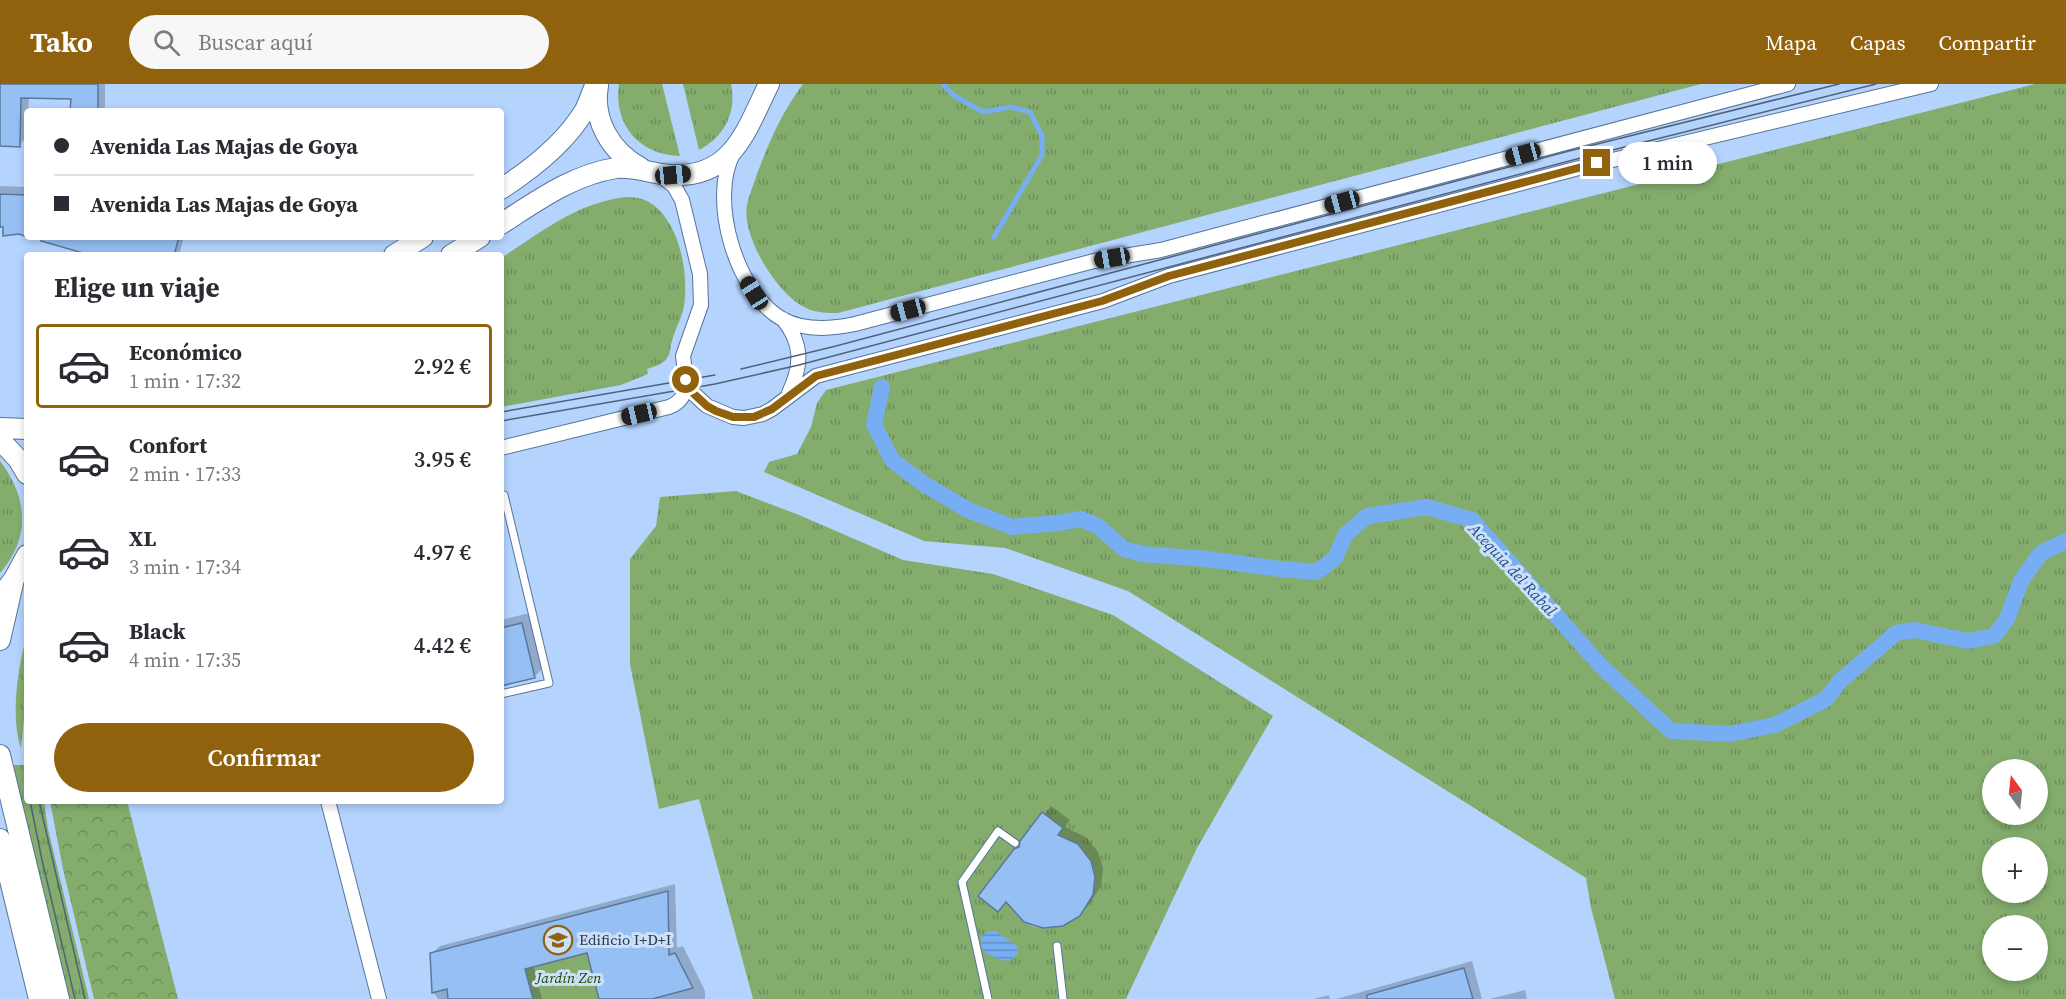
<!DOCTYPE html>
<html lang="es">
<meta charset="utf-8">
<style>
body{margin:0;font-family:"Source Serif 4",serif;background:#f7f7f7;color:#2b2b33;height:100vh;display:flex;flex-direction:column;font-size:22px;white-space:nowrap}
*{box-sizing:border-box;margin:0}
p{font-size:20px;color:#7c7c81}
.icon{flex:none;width:33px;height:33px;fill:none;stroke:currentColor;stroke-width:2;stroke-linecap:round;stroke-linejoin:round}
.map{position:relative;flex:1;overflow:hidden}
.drawer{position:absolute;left:24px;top:168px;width:480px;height:552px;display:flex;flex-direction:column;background:#fff;border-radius:6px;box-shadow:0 3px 9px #0003}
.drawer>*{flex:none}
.hud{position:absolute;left:24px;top:24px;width:480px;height:132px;border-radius:6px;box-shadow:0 3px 9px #0003;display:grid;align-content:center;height:132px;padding:0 30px;background:#fff}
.needle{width:39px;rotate:345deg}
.buttons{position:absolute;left:1982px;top:675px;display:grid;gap:12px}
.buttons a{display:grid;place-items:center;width:66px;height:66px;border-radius:50%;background:#fff;box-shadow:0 3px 9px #0003;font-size:30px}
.end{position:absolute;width:27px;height:27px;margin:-14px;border:8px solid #91620e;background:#fff;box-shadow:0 0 0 3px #fff}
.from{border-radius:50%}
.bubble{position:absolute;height:42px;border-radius:21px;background:#fff;box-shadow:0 3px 9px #0003;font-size:20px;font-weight:600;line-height:42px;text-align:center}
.car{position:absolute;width:18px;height:36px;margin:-18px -9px;border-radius:8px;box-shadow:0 0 4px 2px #0007;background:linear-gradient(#222 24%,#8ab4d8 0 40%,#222 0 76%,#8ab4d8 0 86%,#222 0)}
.hud b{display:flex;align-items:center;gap:21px;height:57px;font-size:22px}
.hud b+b{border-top:2px solid #e1e1e2}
.hud i{width:15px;height:15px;background:#2b2b33}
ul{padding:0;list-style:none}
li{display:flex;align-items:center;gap:18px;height:84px;margin:0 12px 9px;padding:0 18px;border:3px solid transparent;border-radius:6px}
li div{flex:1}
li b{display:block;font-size:22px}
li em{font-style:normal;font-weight:600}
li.active{border-color:#91620e}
li>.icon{width:54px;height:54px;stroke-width:1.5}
h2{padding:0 30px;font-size:27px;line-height:72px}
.primary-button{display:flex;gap:12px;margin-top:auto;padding:12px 30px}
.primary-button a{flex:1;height:69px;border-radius:36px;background:#91620e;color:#fff;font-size:24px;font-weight:600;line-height:69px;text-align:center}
header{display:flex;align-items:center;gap:36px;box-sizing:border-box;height:84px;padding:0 30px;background:#91620e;color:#fff}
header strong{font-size:28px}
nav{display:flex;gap:33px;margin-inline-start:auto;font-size:21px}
.search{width:420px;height:54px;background:#f7f7f7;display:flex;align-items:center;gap:15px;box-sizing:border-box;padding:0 21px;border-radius:33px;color:#7c7c81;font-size:22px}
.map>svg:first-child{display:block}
</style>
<header>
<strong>Tako</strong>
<div class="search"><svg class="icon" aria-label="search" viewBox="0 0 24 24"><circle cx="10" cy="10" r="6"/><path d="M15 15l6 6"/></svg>Buscar aquí</div>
<nav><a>Mapa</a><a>Capas</a><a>Compartir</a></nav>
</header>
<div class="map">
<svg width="2066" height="915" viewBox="0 0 2066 915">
<defs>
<pattern id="grass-tufts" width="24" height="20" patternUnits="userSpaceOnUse" patternTransform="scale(1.5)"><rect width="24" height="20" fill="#84ad6d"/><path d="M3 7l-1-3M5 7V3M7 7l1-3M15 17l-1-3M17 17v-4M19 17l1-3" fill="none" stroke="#6c8e5c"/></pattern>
<pattern id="forest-crowns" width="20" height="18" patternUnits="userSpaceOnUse" patternTransform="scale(1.5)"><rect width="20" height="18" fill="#84ad6d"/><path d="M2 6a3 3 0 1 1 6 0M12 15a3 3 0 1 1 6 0" fill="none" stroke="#6c8e5c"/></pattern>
<pattern id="water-rules" width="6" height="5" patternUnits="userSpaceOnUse" patternTransform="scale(1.5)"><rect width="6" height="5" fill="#77aef3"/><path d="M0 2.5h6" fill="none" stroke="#628fc7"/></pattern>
</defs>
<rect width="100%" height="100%" fill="#b4d4fe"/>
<!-- grass -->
<path fill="url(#grass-tufts)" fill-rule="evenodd" d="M 619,0 L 662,0 L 680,72 C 639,71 613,40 619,0 Z
M 683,0 L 731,0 C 737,29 724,53 699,66 Z
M 803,0 L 1701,0 L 838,229 C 827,229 817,229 806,224 C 778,212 741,152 747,121 C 749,111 754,100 757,90 C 769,58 782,28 803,0 Z
M 2035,0 L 2066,0 L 2066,915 L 1615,915 L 1591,824 L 1586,794 L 1128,507 L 1005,464 L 924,457 L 764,388 L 769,378 L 797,370 L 811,343 L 817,319 L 826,306 ZM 1992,686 L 2037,686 L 2037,730 L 1992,730 ZM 1992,764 L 2037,764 L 2037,808 L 1992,808 ZM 1992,842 L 2037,842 L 2037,886 L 1992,886 Z
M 626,113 C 635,113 644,114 652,120 C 680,139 689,191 684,222 C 682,234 675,245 672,257 C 670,262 671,269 667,274 C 664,280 653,283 647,285 L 648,290 L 621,301 L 501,323 L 501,174 C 542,148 576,119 626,113 Z
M 0,377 C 28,413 31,454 0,489 Z
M 736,407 L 799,431 L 903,476 L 993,490 L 1113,531 L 1273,632 L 1197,764 L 1126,915 L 753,915 L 699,715 L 659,725 L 630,580 L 630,475 L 656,442 L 660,413 ZM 1042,729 C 1047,736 1052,746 1058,751 C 1071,761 1080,758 1090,776 C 1112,815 1062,861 1024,838 C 1018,834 1011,824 1006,818 L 998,827 L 978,812 Z
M 27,550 L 27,606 L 21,664 C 10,632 18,583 27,550 Z
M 10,681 L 27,681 L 27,717 L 44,717 L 48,745 L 89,915 L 68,915 Z"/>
<!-- forest -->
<path fill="url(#forest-crowns)" d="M 50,717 L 127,717 L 178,915 L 94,915 L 63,785 Z"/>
<!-- garden -->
<path fill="#84ad6d" d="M 587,869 L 599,915 L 533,915 L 525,885 Z"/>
<!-- water -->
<path fill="url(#water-rules)" d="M 996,847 L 1018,863 L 1017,871 L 1008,877 L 998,875 L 984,868 L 981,860 L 982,851 L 987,848 Z"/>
<!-- shadow -->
<path fill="#0003" d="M 0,0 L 105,0 L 105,27 L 72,27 L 72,13 L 29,13 L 27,53 L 19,61 L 0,61 Z
M 0,102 L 27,103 L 27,151 L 4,142 L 0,142 Z
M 34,153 L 184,153 L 179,171 L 95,171 Z
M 534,528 L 546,581 L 534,593 L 501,601 L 501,536 Z
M 1051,722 L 1070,736 L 1064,743 L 1086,753 L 1098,768 L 1103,784 L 1101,802 L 1088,822 L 1079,831 L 1016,766 Z
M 675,800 L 677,864 L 683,862 L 705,907 L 705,915 L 600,915 L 588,867 L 533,881 L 542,915 L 438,915 L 433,907 L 431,870 L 440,862 Z
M 1472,877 L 1482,915 L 1336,915 Z
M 1525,906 L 1527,915 L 1490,915 Z
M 1329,911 L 1330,915 L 1314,915 Z"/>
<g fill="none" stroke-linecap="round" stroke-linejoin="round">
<!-- stream -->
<path stroke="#77aef3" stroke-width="5" d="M 943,0 L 953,11 L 983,28 L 1010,23 L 1030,28 L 1042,52 L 1042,71 L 994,153"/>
<!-- canal -->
<path stroke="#77aef3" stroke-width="16" d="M 882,303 L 874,340 L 892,376 L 924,400 L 968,426 L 1012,443 L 1057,439 L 1081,435 L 1098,442 L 1124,465 L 1142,470 L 1207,475 L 1280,485 L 1317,488 L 1335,474 L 1346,450 L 1367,432 L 1427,423 L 1472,436 L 1600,581 L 1671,647 L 1729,650 L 1775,641 L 1826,615 L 1840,597 L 1896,549 L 1915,546 L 1968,557 L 1994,552 L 2007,535 L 2021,497 L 2041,469 L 2066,457"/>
</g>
<!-- building -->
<path fill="#96bff3" stroke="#5a779d" stroke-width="1.5" d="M 0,0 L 98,0 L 98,27 L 70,27 L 71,15 L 21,14 L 20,63 L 0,62 Z
M 0,110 L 27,111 L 27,153 L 19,150 L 3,152 L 3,143 L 0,143 Z
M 41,153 L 179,153 L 174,171 L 90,171 L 41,157 Z
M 522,539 L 535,594 L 501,602 L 501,544 Z
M 1042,728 L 1063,744 L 1058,751 L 1078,760 L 1091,777 L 1095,793 L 1093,811 L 1080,832 L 1063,842 L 1043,844 L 1024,838 L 1006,818 L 998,828 L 978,812 L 1014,765 L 1019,763 L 1020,757 Z
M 668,807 L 669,871 L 675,869 L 693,904 L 652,915 L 599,915 L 587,869 L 525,885 L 533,915 L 448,915 L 447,905 L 432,909 L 430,869 Z
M 1464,884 L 1473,915 L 1367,915 L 1367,911 Z"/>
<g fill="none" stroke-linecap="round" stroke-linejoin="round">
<!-- service casing -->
<g stroke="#57749a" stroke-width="9">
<path id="service" d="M 501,412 L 504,411 L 549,599 L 501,610
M 1057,862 L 1063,915
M 988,915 L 962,798 L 998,747 L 1015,759"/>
</g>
<!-- minor casing -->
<g stroke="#57749a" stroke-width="16">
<path id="minor" d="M 734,68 C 708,114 736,209 782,235 C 804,247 832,245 855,240 L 1094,177 L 1161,166 L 1788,0
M 660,91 L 674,102 L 682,116 L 700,190 L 701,221 L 683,272 L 686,296 L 694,310 L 707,322 L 733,333 L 744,334 L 763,330 L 772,325 L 816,292 L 1103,217 L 1169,192 L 1575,85 L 1931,0
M 783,235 C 803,260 802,281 789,309
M 501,364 L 669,323 C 682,318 686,309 686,296
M 328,717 L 379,915"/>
</g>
<!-- secondary casing -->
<g stroke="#57749a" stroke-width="22">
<path id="secondary" d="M 598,2 C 592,36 611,68 641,84
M 501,105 C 532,85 566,58 585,26 C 589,18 592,8 596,0
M 501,140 C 537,117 572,91 616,84 C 635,82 651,90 670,91 C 733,95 746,46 769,0
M 394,171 L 423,153
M 451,171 L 480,153
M 0,344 L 27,345
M 0,356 L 18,375 L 27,390
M 7,504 L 14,495 L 27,471
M 0,556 L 14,495
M 0,671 L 59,915
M 0,755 L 39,915"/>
</g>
<!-- service -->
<use href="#service" stroke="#fff" stroke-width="7"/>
<!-- minor -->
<use href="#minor" stroke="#fff" stroke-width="14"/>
<!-- secondary -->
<use href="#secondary" stroke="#fff" stroke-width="20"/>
<!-- tram -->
<path stroke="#506279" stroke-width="1.5" d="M 741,285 L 836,262 L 1569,67 L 1839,0
M 501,328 L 715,291
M 501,337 L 715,300 L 799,281 L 1573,76 L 1876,0
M 27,643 L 27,689
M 30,717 L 42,776 L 75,915
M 39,717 L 85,915"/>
</g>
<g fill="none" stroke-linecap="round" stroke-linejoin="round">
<!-- route -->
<path stroke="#91620e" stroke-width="8" d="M 686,296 L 694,310 L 707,322 L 716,327 L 733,333 L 754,333 L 772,325 L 816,292 L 1102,217 L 1169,192 L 1597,79"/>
</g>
<!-- icons -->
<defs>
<g id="university-ring" transform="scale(1.5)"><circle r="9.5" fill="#cce0f9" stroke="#91620e" stroke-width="1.5"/><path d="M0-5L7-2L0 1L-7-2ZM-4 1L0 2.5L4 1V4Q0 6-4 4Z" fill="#91620e"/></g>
</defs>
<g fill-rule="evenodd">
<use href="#university-ring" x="558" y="856"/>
</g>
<g text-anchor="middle" stroke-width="6" stroke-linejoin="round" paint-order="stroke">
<!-- poi labels -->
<g font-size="15" fill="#2c3949" stroke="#cce0f9" text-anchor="start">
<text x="579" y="861">Edificio I+D+I</text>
</g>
<!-- park labels -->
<g font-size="15" font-style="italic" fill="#224901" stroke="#cce0f9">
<text x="569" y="899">Jardín Zen</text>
</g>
<!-- water labels -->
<g font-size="16" font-style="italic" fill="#1e4c83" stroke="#cce0f9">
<text transform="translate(1513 485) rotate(47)" y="6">Acequia del Rabal</text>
</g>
</g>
</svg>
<div class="buttons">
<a><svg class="needle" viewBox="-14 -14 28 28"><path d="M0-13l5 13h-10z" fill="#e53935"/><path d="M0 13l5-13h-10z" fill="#7c7c81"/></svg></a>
<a>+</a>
<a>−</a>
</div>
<i class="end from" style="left:686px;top:296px"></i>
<i class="end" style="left:1597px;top:79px"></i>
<div class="bubble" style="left:1618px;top:58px;width:99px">1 min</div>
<i class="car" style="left:1523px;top:70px;rotate:255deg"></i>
<i class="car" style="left:673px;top:91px;rotate:84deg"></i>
<i class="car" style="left:1342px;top:118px;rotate:255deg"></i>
<i class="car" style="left:1112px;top:174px;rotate:260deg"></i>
<i class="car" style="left:754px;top:209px;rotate:328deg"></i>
<i class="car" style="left:908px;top:226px;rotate:255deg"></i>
<i class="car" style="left:639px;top:330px;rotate:257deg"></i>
<div class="hud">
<b><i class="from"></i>Avenida Las Majas de Goya</b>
<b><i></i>Avenida Las Majas de Goya</b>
</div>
<section class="drawer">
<h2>Elige un viaje</h2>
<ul>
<li class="active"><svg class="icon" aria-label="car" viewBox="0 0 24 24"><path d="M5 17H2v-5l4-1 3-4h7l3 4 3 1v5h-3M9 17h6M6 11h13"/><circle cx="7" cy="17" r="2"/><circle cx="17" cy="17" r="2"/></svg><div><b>Económico</b><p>1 min · 17:32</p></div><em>2.92 €</em></li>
<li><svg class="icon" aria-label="car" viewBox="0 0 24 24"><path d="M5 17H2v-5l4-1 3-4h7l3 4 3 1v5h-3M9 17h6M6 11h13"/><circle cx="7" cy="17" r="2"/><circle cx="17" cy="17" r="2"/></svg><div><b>Confort</b><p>2 min · 17:33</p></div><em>3.95 €</em></li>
<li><svg class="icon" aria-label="car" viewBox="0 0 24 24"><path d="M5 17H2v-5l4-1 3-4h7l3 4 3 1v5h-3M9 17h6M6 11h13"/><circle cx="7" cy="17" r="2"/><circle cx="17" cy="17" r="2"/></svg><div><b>XL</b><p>3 min · 17:34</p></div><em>4.97 €</em></li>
<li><svg class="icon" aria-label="car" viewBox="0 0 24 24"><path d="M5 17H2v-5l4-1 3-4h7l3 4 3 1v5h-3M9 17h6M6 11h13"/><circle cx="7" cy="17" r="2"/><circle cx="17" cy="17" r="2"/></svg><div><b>Black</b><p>4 min · 17:35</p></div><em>4.42 €</em></li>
</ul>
<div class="primary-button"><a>Confirmar</a></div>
</section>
</div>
